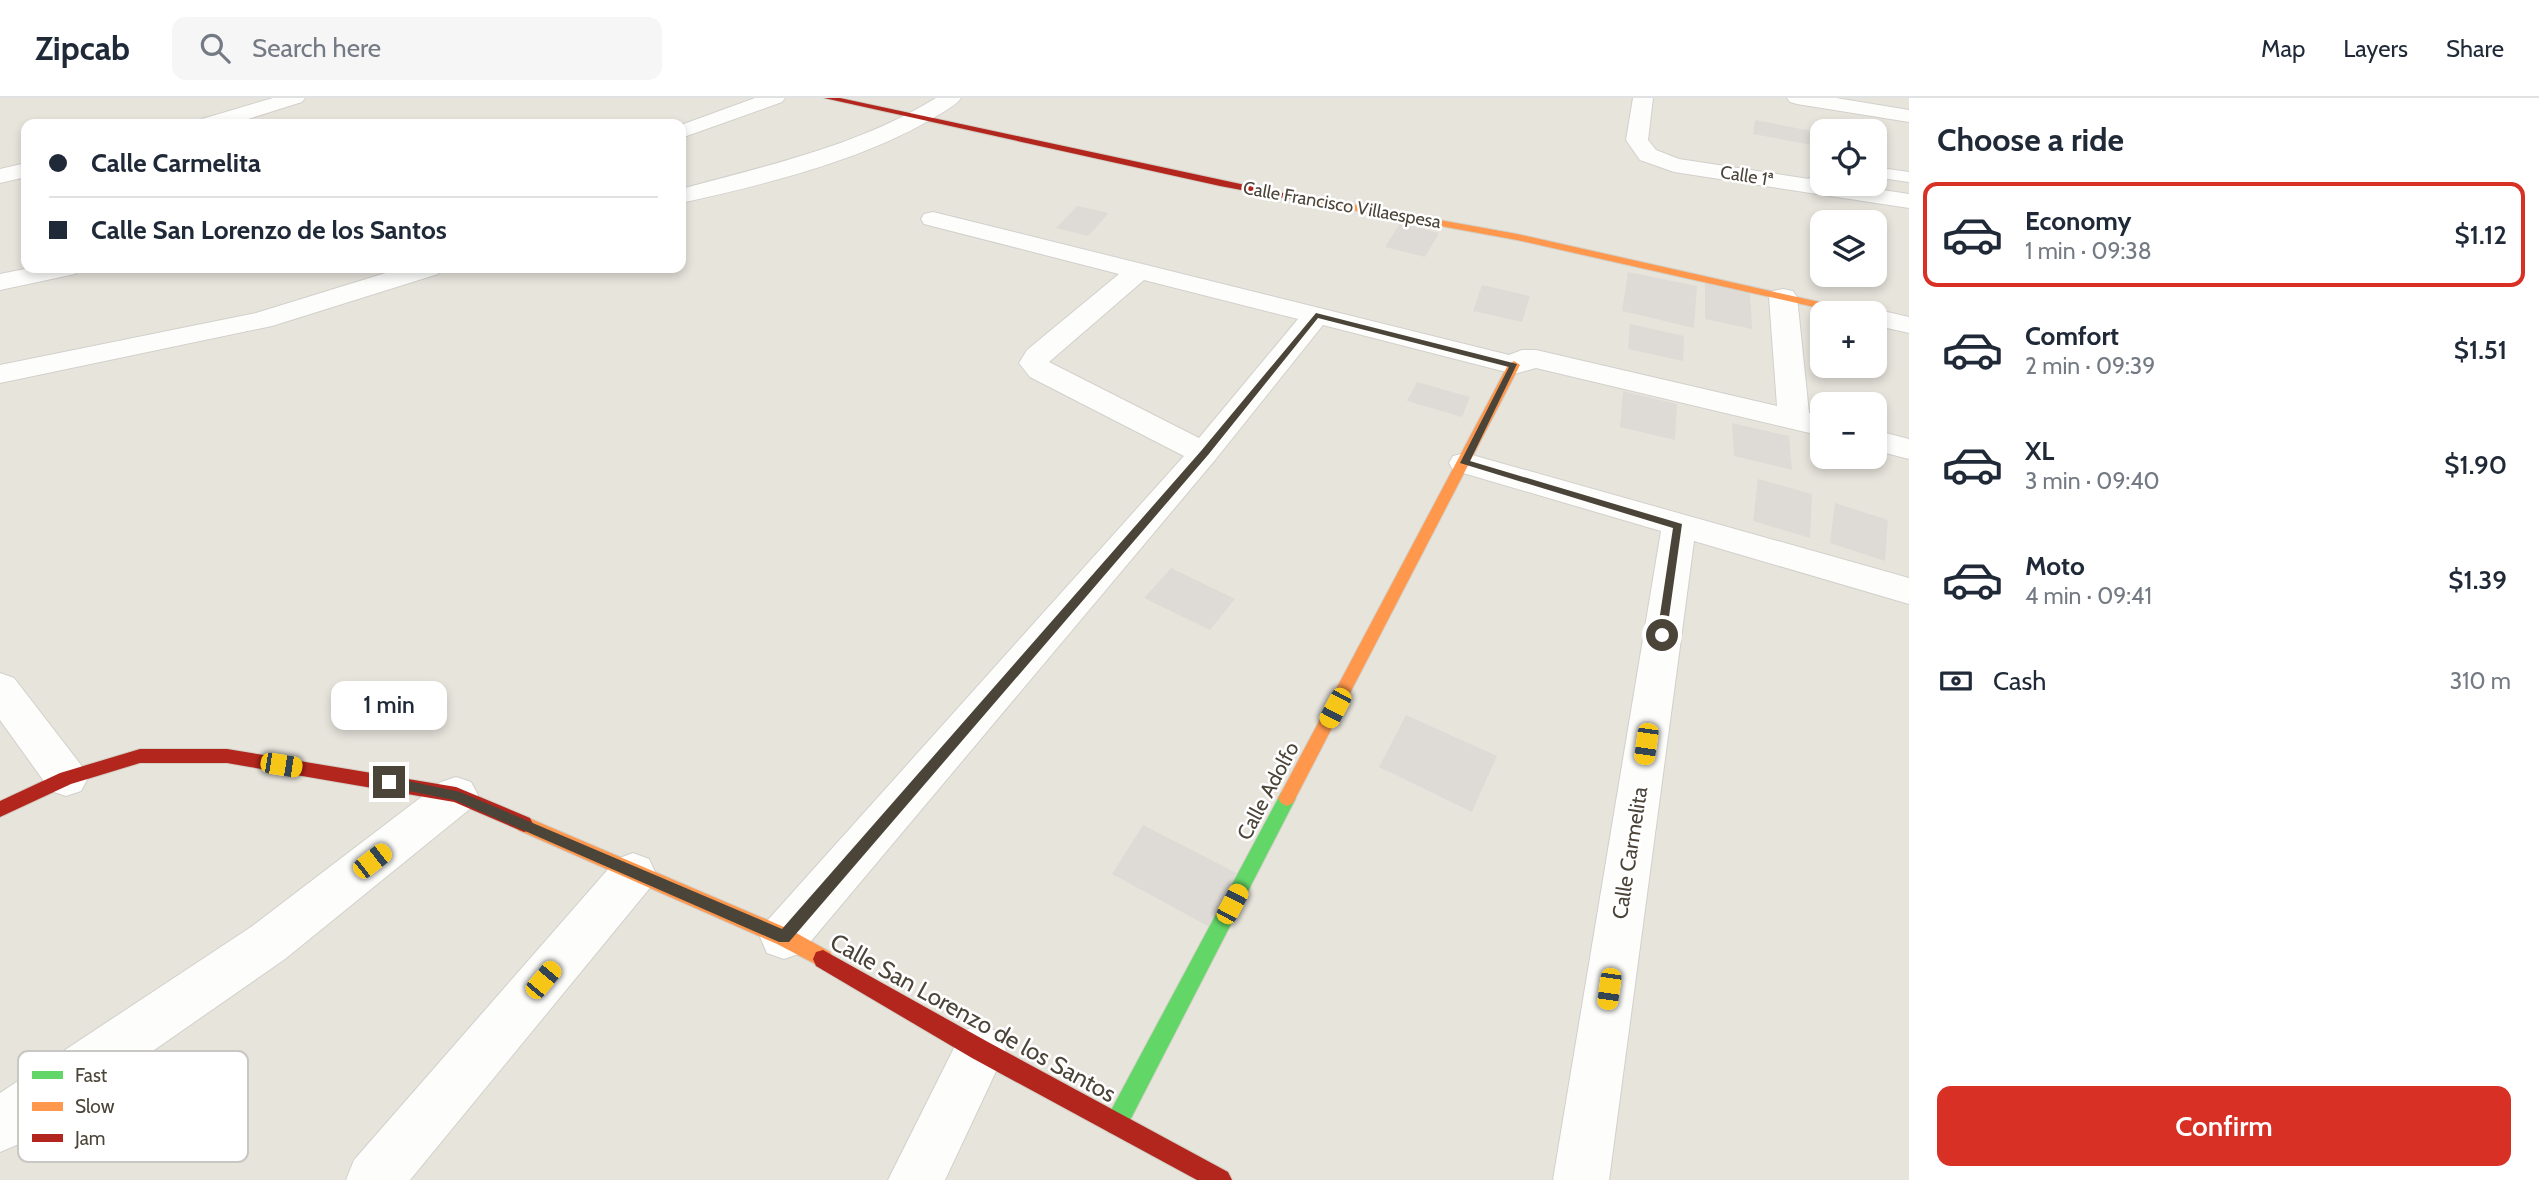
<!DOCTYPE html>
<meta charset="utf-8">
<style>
body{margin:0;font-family:Cabin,sans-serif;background:#f6f6f7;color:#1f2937;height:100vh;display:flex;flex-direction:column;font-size:26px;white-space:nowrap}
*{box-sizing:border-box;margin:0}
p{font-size:23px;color:#747a83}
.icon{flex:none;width:38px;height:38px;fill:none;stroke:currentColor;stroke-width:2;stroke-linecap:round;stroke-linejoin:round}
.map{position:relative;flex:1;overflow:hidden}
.panel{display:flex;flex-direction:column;background:#fff;width:630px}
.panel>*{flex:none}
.top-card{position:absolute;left:21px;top:21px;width:665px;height:154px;border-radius:14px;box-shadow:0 4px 10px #0003;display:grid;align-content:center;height:154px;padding:0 28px;background:#fff}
.fabs{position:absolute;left:1810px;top:21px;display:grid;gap:14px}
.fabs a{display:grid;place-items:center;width:77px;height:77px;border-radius:14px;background:#fff;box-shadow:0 4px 10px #0003;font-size:35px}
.end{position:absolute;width:32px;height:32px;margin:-16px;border:9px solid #4b4439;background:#fff;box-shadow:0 0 0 4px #fff}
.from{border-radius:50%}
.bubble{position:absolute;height:49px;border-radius:14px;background:#fff;box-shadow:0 4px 10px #0003;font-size:23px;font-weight:600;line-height:49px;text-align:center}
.car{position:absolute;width:21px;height:42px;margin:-21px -10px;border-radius:9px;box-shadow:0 0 5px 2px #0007;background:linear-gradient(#f5c518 24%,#345 0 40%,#f5c518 0 76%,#345 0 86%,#f5c518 0)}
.top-card b{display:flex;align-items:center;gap:24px;height:66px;font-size:26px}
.top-card b+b{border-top:2px solid #e0e1e3}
.top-card i{width:18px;height:18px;background:#1f2937}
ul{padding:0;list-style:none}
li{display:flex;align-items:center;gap:21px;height:105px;margin:0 14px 10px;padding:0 14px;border:4px solid transparent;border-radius:14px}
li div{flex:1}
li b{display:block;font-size:26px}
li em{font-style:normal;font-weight:600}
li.active{border-color:#d93025}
li>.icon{width:63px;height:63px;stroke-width:1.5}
h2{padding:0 28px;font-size:32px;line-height:84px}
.pay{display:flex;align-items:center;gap:18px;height:77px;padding:0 28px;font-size:26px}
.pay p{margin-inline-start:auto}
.action{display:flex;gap:14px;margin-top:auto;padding:14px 28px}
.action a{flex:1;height:80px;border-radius:14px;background:#d93025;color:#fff;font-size:28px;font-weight:600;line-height:80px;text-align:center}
header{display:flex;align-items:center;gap:42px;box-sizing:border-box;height:98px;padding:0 35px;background:#fff;border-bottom:2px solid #e0e1e3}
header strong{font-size:33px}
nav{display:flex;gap:38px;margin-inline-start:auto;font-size:24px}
.search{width:490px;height:63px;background:#f6f6f7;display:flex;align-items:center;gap:18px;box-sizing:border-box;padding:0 24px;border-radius:14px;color:#747a83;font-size:26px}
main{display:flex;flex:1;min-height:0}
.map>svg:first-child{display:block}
</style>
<header>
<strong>Zipcab</strong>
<div class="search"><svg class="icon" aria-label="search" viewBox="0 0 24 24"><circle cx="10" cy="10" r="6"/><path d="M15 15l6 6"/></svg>Search here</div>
<nav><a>Map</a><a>Layers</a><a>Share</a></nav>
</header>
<main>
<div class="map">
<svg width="1909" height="1082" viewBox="0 0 1909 1082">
<rect width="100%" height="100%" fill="#f4f2ee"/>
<!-- residential -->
<path fill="#e7e4dc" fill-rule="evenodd" d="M 0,0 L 1909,0 L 1909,1082 L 0,1082 ZM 26,26 L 681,26 L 681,170 L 26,170 ZM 1822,33 L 1874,33 L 1874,86 L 1822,86 ZM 1822,124 L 1874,124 L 1874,177 L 1822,177 ZM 1822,215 L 1874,215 L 1874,268 L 1822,268 ZM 1822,306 L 1874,306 L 1874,359 L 1822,359 Z"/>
<!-- building -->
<path fill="#dedbd6" d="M 1755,22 L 1822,35 L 1822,49 L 1753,36 Z
M 1077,108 L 1109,115 L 1088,138 L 1056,130 Z
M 1400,125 L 1439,135 L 1425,159 L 1385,149 Z
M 1628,174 L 1697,188 L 1694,230 L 1622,213 Z
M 1705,185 L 1750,194 L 1752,231 L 1705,221 Z
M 1482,187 L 1530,198 L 1522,224 L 1473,213 Z
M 1630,226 L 1684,238 L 1683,263 L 1628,251 Z
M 1417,284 L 1470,299 L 1462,319 L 1407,303 Z
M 1623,293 L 1677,306 L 1675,342 L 1620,329 Z
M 1732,325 L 1789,338 L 1792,372 L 1734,358 Z
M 1758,381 L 1812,396 L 1810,440 L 1753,423 Z
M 1835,405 L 1888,422 L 1885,463 L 1830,445 Z
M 1171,470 L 1235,501 L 1210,532 L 1144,500 Z
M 1406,617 L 1497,658 L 1472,714 L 1379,669 Z
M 1143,727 L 1246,780 L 1217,833 L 1112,776 Z"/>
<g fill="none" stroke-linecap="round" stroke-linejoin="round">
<!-- lane casing -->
<g stroke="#d2d0cb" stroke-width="2">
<path id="lane" d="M 1874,69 L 1909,74 L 1909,84 L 1874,79 Z
M 1822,73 L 1823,86 L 1816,92 L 1804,92 L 1801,88 L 1816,74 Z"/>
</g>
<!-- street casing -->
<g stroke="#d2d0cb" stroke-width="2">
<path id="street" d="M 273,0 L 305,0 L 302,4 L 232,26 L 199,26 L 202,21 Z
M 755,0 L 785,0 L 782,4 L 681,40 L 681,27 Z
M 936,0 L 961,0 C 956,7 948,11 940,16 C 866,62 766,86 681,105 L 681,91 C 769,67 858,48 936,0 Z
M 1633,0 L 1653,0 L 1648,42 L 1656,52 L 1679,61 L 1822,83 L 1822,86 L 1843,86 L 1909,96 L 1909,110 L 1674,74 L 1640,62 L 1626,42 Z
M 1787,0 L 1836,0 L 1909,12 L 1909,24 L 1797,6 L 1790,4 Z
M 26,65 L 26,79 L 0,85 L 0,71 Z
M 933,114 L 1509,257 L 1522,252 L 1536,252 L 1777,308 L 1769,199 L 1773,193 L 1783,191 L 1793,193 L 1797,199 L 1809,315 L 1822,318 L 1822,338 L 1536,270 L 1514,276 L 1323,227 L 1215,362 L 801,855 L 784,861 L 767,855 L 760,839 L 767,823 L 1184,358 L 1030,279 L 1019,265 L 1027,252 L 1119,176 L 924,126 L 921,121 L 924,116 ZM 1144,182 L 1298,221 L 1199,340 L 1049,264 Z
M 30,170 L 79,170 L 75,176 L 0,192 L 0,176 Z
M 402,170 L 442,170 L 438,176 L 272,228 L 0,285 L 0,267 L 256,215 Z
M 1874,211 L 1909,219 L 1909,235 L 1874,227 L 1874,215 L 1863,215 Z
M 1874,332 L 1909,341 L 1909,361 L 1874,352 Z
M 1465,355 L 1909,480 L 1909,506 L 1694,443 L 1609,1082 L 1553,1082 L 1661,433 L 1453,372 L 1449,365 L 1453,358 Z
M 0,575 L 14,580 L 81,667 L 88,680 L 81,693 L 66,698 L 51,693 L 0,622 Z
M 456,679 L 471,684 L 478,697 L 471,710 L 285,861 L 19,1046 L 0,1054 L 0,995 L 251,829 L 441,684 Z
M 633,755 L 649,761 L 656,776 L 649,791 L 410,1082 L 346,1082 L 354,1062 L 617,761 Z
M 980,926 L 998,934 L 1006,952 L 945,1082 L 888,1082 L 962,934 Z"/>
</g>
<!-- fast casing -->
<g stroke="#d3cfc5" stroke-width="2">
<path id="fast" d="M 1287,692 L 1293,695 L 1296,700 L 1124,1034 L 1116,1037 L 1108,1034 L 1105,1026 L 1108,1018 L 1281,695 Z"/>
</g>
<!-- slow casing -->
<g stroke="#d3cfc5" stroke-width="2">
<path id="slow" d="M 1306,98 L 1517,136 L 1855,212 L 1861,215 L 1841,215 L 1517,142 L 1303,103 L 1303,99 Z
M 1514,263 L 1520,267 L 1293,705 L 1287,708 L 1281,705 L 1278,700 L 1281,695 L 1508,267 Z
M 524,718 L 791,832 L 830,854 L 833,861 L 830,868 L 823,870 L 777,846 L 518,732 L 515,726 L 518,720 Z"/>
</g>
<!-- jam casing -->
<g stroke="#d3cfc5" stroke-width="2">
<path id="jam" d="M 824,0 L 840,0 L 1311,101 L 1306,104 L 1220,88 Z
M 140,651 L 227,651 L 456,689 L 530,720 L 533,726 L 530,732 L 524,734 L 454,704 L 227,665 L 140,665 L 71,686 L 0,719 L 0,703 L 60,675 Z
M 823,852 L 988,944 L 1228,1074 L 1232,1082 L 1197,1082 L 972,960 L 816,868 L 813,861 L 816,854 Z"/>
</g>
<!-- lane -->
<use href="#lane" fill="#fdfdfc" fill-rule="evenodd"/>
<!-- street -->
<use href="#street" fill="#fdfdfc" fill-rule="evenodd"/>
<!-- fast -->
<use href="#fast" fill="#63d668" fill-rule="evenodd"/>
<!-- slow -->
<use href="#slow" fill="#ff974d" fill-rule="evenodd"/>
<!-- jam -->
<use href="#jam" fill="#b3261e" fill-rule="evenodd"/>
</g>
<!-- route -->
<path fill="#4b4439" d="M 1316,215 L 1517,266 L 1470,363 L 1682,426 L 1666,540 L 1658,540 L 1657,537 L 1673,430 L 1460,365 L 1509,269 L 1318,220 L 1208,357 L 789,844 L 779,844 L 454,702 L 384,688 L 384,680 L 389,679 L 460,694 L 782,831 L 1201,353 Z"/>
<g text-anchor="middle" stroke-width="5" stroke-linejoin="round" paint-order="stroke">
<!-- far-street labels -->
<g font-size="18" fill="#4b4439" stroke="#fff">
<text transform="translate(1747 78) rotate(9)" y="6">Calle 1ª</text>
<text transform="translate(1342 107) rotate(10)" y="6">Calle Francisco Villaespesa</text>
</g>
<!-- street labels -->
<g font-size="21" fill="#4b4439" stroke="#fff">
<text transform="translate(1268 693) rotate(-62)" y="7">Calle Adolfo</text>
<text transform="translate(1630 755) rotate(-81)" y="7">Calle Carmelita</text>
</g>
<!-- near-street labels -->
<g font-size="24" fill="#4b4439" stroke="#fff">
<text transform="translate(973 920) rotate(29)" y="8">Calle San Lorenzo de los Santos</text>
</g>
</g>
<!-- legend -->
<rect x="18" y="953" width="230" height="111" rx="10" fill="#fff" stroke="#c9c7c4" stroke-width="2"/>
<rect x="32" y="973" width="31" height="8" fill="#63d668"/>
<rect x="32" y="1004" width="31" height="9" fill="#ff974d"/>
<rect x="32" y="1036" width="31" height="8" fill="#b3261e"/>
<g font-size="19" fill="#4b4439">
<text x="75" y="984">Fast</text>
<text x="75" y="1015">Slow</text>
<text x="75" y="1047">Jam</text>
</g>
</svg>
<div class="fabs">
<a><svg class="icon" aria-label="locate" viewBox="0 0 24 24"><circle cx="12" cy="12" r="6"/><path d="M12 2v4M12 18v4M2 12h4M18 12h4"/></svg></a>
<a><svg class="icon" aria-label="layers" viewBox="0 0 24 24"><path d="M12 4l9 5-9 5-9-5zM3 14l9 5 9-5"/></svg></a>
<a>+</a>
<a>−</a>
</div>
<i class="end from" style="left:1662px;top:537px"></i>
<i class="end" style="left:389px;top:684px"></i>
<div class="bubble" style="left:331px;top:583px;width:116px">1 min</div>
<i class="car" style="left:1335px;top:610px;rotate:208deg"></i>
<i class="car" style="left:1646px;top:646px;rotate:188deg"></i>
<i class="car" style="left:281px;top:667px;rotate:99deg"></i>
<i class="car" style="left:372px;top:763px;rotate:52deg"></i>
<i class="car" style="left:1232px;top:806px;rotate:28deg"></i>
<i class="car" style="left:543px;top:882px;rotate:40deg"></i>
<i class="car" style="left:1609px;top:891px;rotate:188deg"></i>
<div class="top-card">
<b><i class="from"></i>Calle Carmelita</b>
<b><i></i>Calle San Lorenzo de los Santos</b>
</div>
</div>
<section class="panel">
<h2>Choose a ride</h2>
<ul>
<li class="active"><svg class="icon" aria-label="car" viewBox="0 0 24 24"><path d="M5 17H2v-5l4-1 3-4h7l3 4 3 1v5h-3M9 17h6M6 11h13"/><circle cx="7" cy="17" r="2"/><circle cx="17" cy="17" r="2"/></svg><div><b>Economy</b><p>1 min · 09:38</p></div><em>$1.12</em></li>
<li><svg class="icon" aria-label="car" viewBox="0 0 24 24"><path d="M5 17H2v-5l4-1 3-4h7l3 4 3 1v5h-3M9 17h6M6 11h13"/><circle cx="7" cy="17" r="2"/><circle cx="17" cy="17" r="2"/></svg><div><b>Comfort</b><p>2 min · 09:39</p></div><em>$1.51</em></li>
<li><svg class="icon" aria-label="car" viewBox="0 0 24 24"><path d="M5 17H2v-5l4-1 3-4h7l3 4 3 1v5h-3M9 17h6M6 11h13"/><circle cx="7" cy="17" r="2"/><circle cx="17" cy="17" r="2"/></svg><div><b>XL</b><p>3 min · 09:40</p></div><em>$1.90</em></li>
<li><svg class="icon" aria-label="car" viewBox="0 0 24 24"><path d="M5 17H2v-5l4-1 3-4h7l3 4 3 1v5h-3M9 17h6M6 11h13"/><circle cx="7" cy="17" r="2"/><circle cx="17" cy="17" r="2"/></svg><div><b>Moto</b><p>4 min · 09:41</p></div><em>$1.39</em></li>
</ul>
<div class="pay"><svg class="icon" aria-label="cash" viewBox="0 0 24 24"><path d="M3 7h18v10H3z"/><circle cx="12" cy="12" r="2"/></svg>Cash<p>310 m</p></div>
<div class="action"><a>Confirm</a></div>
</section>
</main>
